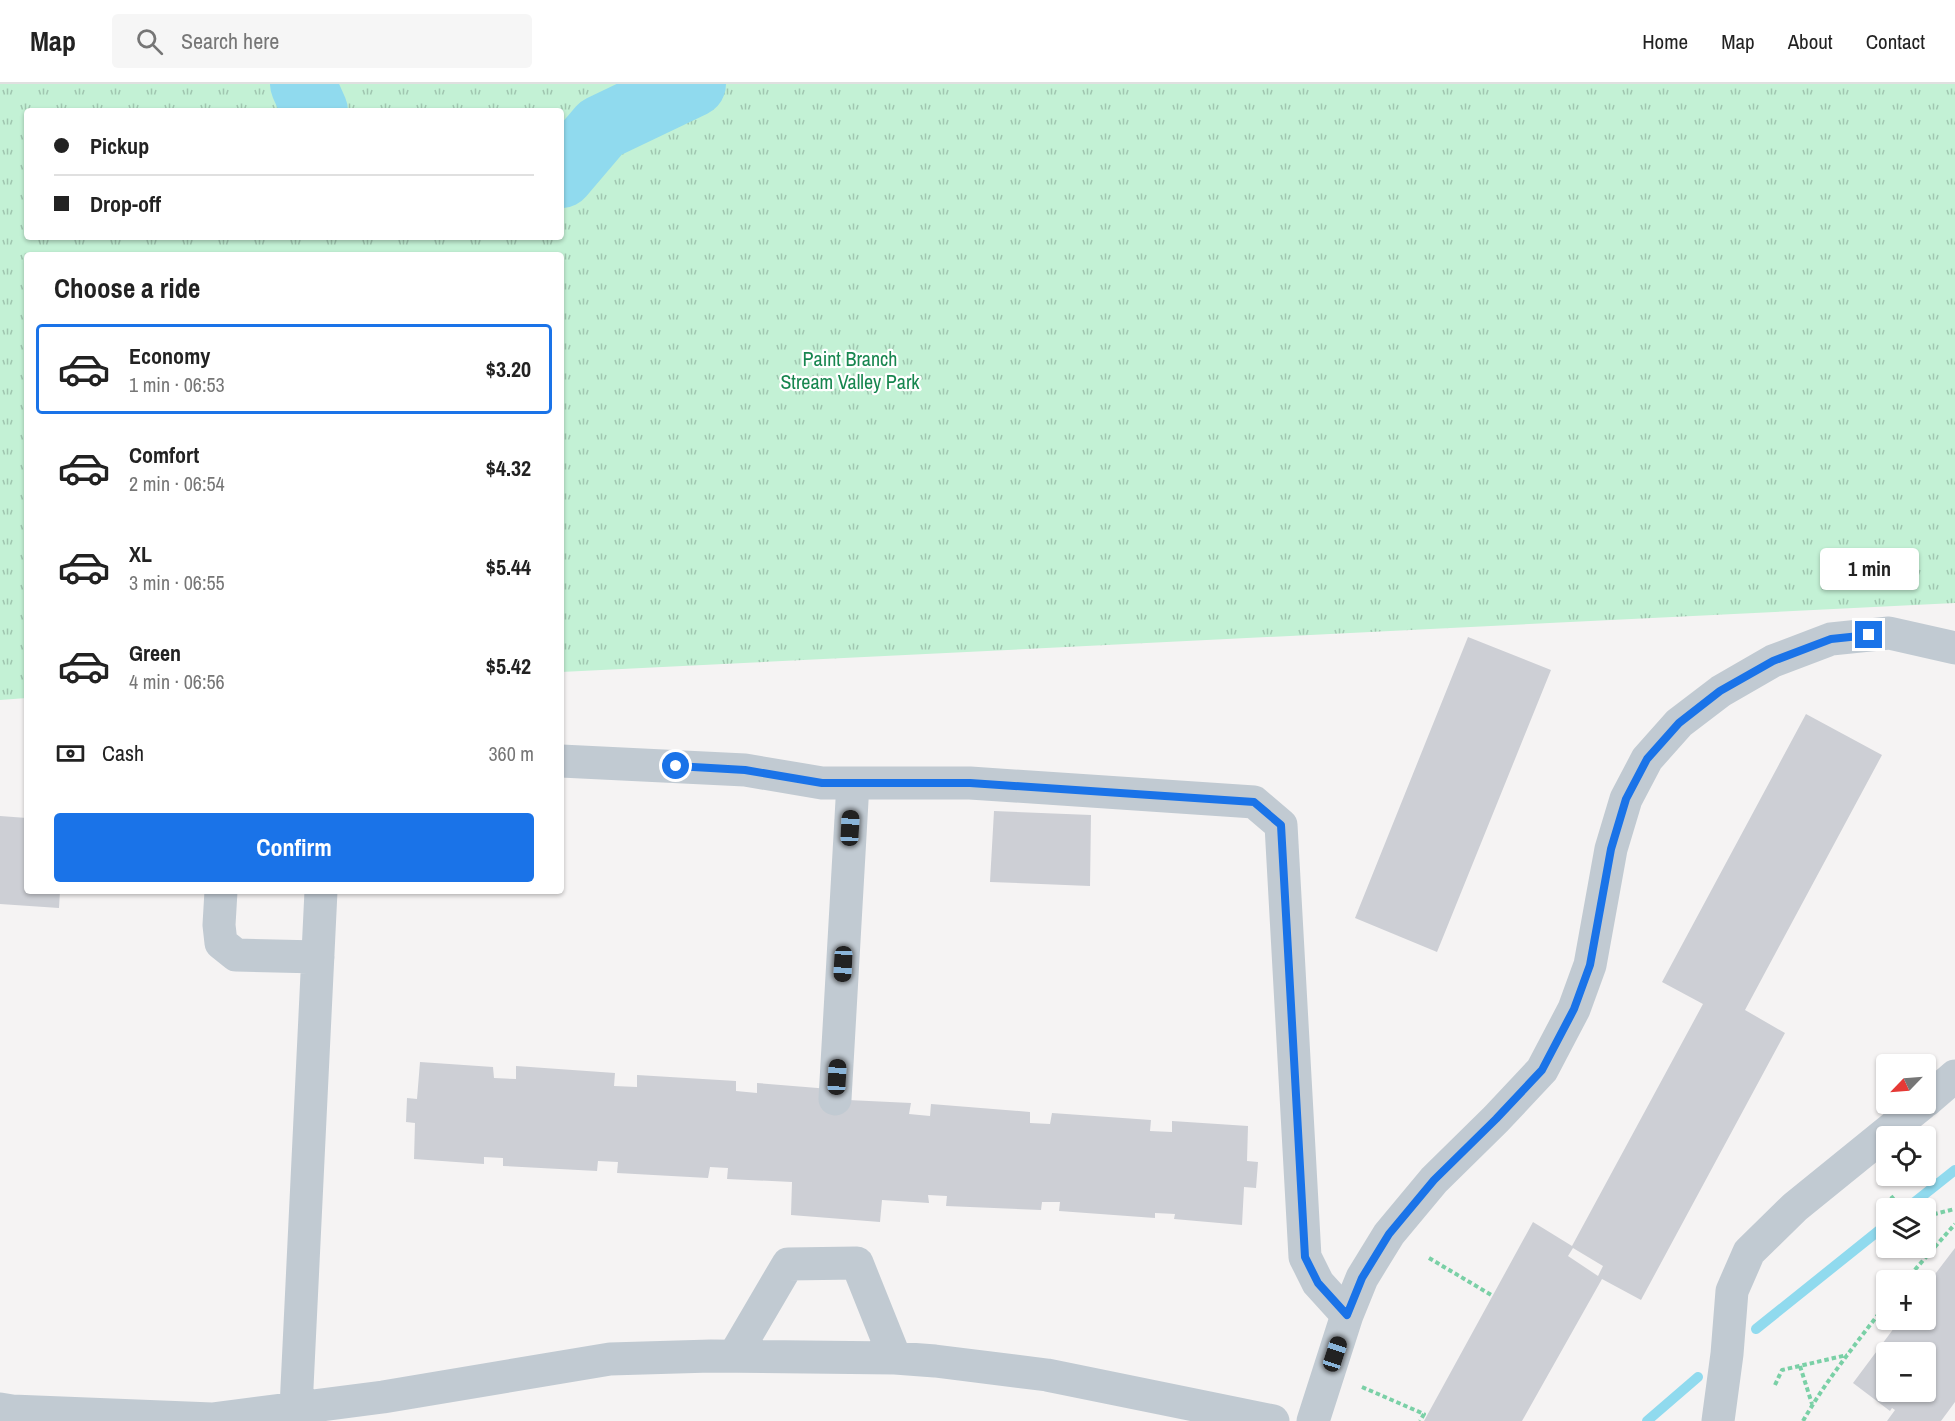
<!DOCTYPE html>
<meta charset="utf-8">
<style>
body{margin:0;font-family:"Archivo Narrow",sans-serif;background:#f6f6f6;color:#222;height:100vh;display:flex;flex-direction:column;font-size:22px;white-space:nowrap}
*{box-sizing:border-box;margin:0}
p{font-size:20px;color:#767676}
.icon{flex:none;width:33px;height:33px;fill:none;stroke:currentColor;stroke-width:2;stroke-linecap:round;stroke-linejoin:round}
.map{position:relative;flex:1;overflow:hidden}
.drawer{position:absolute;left:24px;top:168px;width:540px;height:642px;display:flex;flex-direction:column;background:#fff;border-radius:6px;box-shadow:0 2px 4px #0004}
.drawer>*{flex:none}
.guide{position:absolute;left:24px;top:24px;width:540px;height:132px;border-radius:6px;box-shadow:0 2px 4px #0004;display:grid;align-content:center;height:132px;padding:0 30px;background:#fff}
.needle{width:39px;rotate:245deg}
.tools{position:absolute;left:1876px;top:970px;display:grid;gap:12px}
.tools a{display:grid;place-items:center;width:60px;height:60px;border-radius:6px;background:#fff;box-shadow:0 2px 4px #0004;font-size:30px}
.end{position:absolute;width:27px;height:27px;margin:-14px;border:8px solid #1a73e8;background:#fff;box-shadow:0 0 0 3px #fff}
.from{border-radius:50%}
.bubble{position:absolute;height:42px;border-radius:6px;background:#fff;box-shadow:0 2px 4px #0004;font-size:20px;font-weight:800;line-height:42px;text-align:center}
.car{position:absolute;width:18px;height:36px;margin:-18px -9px;border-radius:8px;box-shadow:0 0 4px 2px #0007;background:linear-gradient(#222 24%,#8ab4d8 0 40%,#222 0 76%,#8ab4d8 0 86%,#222 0)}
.guide b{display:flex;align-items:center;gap:21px;height:57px;font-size:22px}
.guide b+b{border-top:2px solid #e0e0e0}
.guide i{width:15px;height:15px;background:#222}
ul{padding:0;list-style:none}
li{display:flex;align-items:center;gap:18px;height:90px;margin:0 12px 9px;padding:0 18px;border:3px solid transparent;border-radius:6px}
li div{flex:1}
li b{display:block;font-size:22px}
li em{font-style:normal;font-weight:800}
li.active{border-color:#1a73e8}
li>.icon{width:54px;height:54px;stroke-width:1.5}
h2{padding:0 30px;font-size:27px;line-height:72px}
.pay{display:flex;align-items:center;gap:15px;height:66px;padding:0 30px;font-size:22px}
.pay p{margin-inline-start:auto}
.action{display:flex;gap:12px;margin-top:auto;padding:12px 30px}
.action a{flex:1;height:69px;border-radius:6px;background:#1a73e8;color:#fff;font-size:24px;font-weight:800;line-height:69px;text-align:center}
header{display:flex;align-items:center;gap:36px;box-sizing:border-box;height:84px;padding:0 30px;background:#fff;border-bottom:2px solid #e0e0e0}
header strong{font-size:28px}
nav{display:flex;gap:33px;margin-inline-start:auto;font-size:21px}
.search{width:420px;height:54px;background:#f6f6f6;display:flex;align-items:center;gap:15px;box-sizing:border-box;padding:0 21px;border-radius:6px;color:#767676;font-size:22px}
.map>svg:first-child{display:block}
</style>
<header>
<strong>Map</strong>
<div class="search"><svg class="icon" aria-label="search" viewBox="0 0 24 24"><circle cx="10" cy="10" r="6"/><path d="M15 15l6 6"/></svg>Search here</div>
<nav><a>Home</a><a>Map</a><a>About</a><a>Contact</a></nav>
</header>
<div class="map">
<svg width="1955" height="1337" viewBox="0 0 1955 1337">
<defs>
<pattern id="park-tufts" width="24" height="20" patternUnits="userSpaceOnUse" patternTransform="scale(1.5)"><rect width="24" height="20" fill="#c3f1d5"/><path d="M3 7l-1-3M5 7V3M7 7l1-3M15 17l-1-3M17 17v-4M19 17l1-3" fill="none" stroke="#a0c6b0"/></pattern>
</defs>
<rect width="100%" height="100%" fill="#f5f3f3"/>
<!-- park -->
<path fill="url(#park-tufts)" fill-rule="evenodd" d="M 0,0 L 1955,0 L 1955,519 L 561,588 L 561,171 L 27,171 L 27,614 L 0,616 ZM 27,27 L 561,27 L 561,153 L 27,153 Z"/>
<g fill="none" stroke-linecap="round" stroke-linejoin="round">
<!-- stream -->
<path stroke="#90daee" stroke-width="10" d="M 1906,1125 L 1955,1086
M 1756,1245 L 1887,1140
M 1647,1337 L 1698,1293"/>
<!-- river -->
<path stroke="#90daee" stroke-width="66" d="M 303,0 L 315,27
M 561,91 L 601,44 L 693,0"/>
</g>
<!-- building -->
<path fill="#cdcfd5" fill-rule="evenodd" d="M 1468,553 L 1551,586 L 1437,868 L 1355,834 Z
M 1806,630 L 1882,671 L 1745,926 L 1785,949 L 1641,1216 L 1602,1195 L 1522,1337 L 1424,1337 L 1533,1138 L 1572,1162 L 1703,920 L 1662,898 ZM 1573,1164 L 1603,1182 L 1598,1192 L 1568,1172 Z
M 994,727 L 1091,731 L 1090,802 L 990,798 Z
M 0,732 L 27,734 L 27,807 L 60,807 L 59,824 L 0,820 Z
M 420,978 L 493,983 L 494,994 L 516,995 L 516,982 L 615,989 L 614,1002 L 637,1003 L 637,991 L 736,997 L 736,1007 L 757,1009 L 757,999 L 830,1005 L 827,1015 L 911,1019 L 909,1030 L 930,1032 L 931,1020 L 1030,1028 L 1030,1039 L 1050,1040 L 1052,1029 L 1151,1036 L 1150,1047 L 1172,1048 L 1172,1037 L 1248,1042 L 1247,1077 L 1258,1078 L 1256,1104 L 1244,1103 L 1242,1141 L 1174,1135 L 1175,1130 L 1155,1129 L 1155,1134 L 1059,1127 L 1060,1118 L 1042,1118 L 1041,1126 L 946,1122 L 947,1112 L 928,1111 L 929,1119 L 882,1116 L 880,1138 L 791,1131 L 792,1098 L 727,1095 L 728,1084 L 710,1083 L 708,1094 L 617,1089 L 618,1078 L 598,1077 L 597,1087 L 503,1082 L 503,1074 L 484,1073 L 484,1080 L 414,1075 L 415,1039 L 406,1038 L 407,1014 L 417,1015 Z
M 1955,1164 L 1955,1318 L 1941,1337 L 1887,1337 L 1895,1326 L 1892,1324 L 1890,1327 L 1853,1299 L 1900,1236 L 1926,1236 L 1926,1202 ZM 1887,1269 L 1926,1269 L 1926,1308 L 1887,1308 Z"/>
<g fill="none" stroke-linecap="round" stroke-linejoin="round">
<!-- path -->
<path stroke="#7ad0a6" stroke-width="4" stroke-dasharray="4.5 3" stroke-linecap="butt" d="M 1891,1112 L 1902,1125
M 1926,1132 L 1955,1125
M 1922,1164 L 1926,1172
M 1429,1174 L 1493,1212
M 1905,1197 L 1955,1140
M 1800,1282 L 1812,1320
M 1775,1301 L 1782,1286 L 1847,1271
M 1362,1303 L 1424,1330 L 1420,1337
M 1803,1337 C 1827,1295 1858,1257 1887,1219"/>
<!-- minor -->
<path stroke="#c1cad2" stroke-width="33" d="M 561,677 L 745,686 L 822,699 L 970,699 L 1254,718 L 1281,741 L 1305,1173 L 1318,1199 L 1347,1231
M 221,807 L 219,841 L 221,859 L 236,871 L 318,873
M 835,1015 L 853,699
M 1926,1017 L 1955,992
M 734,1272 L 788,1180 L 857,1179 L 895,1274
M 296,1324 L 321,807
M 0,1325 L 12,1327 L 212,1335 L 383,1313 L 610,1275 L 711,1272 L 895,1274 L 935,1277 L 1047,1291 L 1273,1337
M 1313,1337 L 1347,1231 L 1362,1194 L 1389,1150 L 1434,1096 L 1496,1035 L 1542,986 L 1574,925 L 1590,881 L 1611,765 L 1626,715 L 1647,675 L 1679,639 L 1721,607 L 1773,577 L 1831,555 L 1889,549 L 1955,564
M 1718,1337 L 1727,1270 L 1732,1207 L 1749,1168 L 1795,1123 L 1922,1020"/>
</g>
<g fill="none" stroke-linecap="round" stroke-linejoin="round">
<!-- route -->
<path stroke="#1a73e8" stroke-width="8" d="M 676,682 L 745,686 L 822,699 L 970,699 L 1254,718 L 1281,741 L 1305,1173 L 1318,1199 L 1347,1231 L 1362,1194 L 1389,1150 L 1434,1096 L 1496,1035 L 1542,986 L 1574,925 L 1590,881 L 1611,765 L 1626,715 L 1647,675 L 1679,639 L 1720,607 L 1773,577 L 1831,555 L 1869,551"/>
</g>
<g text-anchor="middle" stroke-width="4.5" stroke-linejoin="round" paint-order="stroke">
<!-- park labels -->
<g font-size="20" fill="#17864f" stroke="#fff">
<text x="850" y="282">Paint Branch<tspan x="850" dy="23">Stream Valley Park</tspan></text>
</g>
</g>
</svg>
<div class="tools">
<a><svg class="needle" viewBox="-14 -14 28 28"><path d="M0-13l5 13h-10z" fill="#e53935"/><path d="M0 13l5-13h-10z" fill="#767676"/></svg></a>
<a><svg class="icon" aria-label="locate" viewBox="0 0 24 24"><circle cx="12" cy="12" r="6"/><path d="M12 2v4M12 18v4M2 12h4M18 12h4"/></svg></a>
<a><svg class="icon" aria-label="layers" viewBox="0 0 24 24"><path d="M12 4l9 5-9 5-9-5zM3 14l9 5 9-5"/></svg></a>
<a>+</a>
<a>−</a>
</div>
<i class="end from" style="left:676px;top:682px"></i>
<i class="end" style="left:1869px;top:551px"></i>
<div class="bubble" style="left:1820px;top:464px;width:99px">1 min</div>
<i class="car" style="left:850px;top:744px;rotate:3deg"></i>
<i class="car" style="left:843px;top:880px;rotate:183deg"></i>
<i class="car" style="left:837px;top:993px;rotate:3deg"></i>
<i class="car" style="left:1335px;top:1270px;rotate:18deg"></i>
<div class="guide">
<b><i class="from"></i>Pickup</b>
<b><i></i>Drop-off</b>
</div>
<section class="drawer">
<h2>Choose a ride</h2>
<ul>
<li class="active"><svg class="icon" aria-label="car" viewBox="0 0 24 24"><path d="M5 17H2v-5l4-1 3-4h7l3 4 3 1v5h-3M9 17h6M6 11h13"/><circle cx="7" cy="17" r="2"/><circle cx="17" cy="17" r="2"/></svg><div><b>Economy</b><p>1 min · 06:53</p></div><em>$3.20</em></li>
<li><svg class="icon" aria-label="car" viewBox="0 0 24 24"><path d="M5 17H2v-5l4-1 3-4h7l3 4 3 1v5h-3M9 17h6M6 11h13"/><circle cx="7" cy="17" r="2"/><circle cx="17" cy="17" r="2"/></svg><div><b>Comfort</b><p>2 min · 06:54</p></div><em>$4.32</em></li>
<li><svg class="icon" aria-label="car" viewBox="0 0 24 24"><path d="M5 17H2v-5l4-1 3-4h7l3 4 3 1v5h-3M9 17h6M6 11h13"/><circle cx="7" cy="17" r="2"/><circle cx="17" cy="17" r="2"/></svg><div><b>XL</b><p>3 min · 06:55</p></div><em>$5.44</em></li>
<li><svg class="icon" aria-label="car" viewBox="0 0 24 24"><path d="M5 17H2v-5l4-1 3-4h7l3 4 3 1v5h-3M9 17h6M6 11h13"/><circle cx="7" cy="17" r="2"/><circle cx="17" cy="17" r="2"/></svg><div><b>Green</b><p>4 min · 06:56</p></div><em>$5.42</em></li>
</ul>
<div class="pay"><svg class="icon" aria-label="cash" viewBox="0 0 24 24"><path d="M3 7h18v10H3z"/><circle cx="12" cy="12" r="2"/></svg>Cash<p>360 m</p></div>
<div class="action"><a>Confirm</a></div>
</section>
</div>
